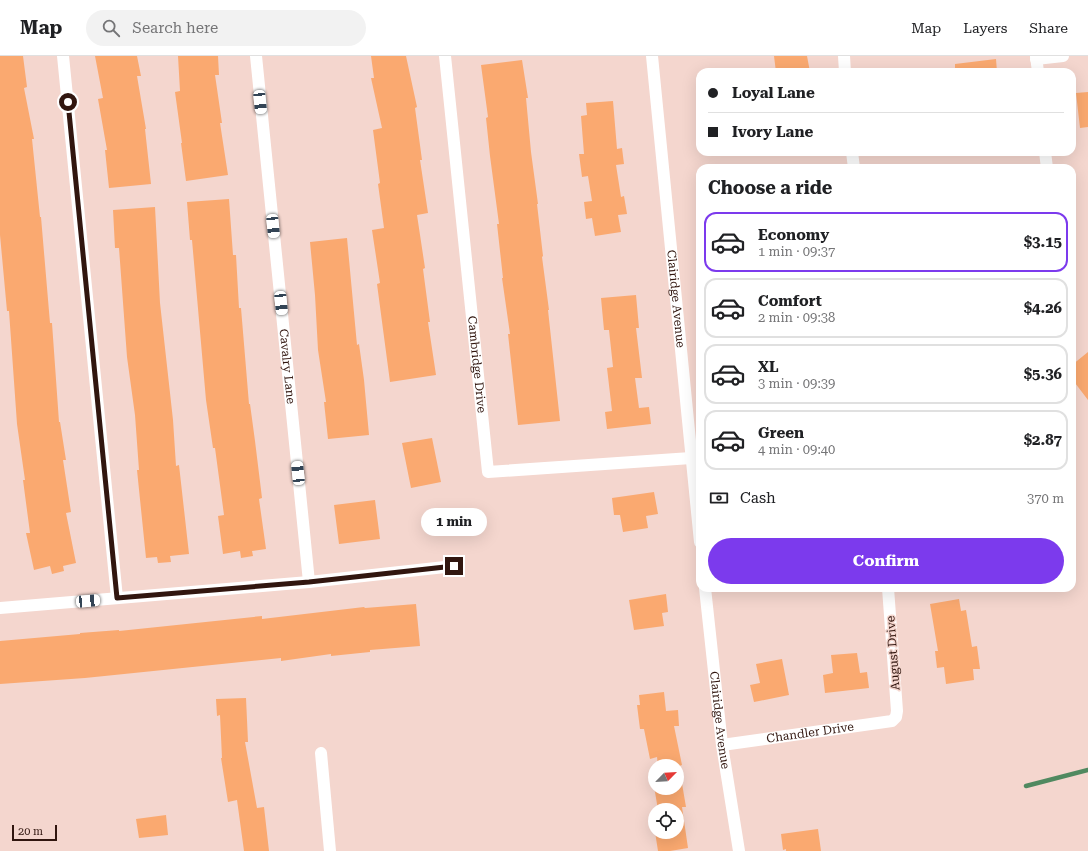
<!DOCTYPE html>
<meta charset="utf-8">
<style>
body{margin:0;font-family:"Roboto Serif",serif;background:#f2f2f2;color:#202124;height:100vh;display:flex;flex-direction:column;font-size:15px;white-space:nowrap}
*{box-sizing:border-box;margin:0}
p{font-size:13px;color:#757577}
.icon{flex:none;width:22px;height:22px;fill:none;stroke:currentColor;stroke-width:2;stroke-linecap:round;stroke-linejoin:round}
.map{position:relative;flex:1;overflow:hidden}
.side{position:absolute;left:696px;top:108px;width:380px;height:428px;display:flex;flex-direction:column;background:#fff;border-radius:12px;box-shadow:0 4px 16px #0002}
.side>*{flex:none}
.hud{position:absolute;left:696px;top:12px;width:380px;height:88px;border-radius:12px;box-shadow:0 4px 16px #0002;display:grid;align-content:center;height:88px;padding:0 12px;background:#fff}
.needle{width:26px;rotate:66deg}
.tools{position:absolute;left:648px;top:703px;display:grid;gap:8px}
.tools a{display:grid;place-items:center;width:36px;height:36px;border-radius:50%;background:#fff;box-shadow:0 4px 16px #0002;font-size:20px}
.scale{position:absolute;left:12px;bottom:10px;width:45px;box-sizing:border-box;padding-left:4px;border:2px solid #31160f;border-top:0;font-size:11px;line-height:14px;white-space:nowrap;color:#31160f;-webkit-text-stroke:3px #f4d6ce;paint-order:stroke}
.end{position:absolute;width:18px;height:18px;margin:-9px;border:5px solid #31160f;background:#fff;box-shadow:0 0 0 2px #fff}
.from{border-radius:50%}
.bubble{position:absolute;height:28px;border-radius:14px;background:#fff;box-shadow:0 4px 16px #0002;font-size:13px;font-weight:700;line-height:28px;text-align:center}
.car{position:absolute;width:12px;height:24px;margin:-12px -6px;border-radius:5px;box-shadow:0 0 3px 1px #0007;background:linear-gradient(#fff 24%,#345 0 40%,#fff 0 76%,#345 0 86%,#fff 0)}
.hud b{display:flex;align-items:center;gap:14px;height:38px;font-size:15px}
.hud b+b{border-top:1px solid #e0e0e0}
.hud i{width:10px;height:10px;background:#202124}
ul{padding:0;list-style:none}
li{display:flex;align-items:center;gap:12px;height:60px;margin:0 8px 6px;padding:0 4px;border:2px solid #e0e0e0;border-radius:12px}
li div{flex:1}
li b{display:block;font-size:15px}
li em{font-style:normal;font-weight:700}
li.selected{border-color:#7c3aed}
li>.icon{width:36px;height:36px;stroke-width:1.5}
h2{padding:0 12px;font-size:18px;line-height:48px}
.pay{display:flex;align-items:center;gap:10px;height:44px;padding:0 12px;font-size:15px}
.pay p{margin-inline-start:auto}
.primary-button{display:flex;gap:8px;margin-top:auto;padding:8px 12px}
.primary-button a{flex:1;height:46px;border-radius:24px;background:#7c3aed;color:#fff;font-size:16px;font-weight:700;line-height:46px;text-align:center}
header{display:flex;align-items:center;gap:24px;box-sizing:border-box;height:56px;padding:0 20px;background:#fff;border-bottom:1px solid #e0e0e0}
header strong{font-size:19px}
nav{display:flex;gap:22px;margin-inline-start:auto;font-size:14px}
.search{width:280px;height:36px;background:#f2f2f2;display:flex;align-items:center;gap:10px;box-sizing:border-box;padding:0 14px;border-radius:22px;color:#757577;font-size:15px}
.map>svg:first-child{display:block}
</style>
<header>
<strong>Map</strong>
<div class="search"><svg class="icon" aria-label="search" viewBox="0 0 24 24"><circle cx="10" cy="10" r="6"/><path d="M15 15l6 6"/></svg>Search here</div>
<nav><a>Map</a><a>Layers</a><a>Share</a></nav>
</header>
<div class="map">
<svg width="1088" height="795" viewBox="0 0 1088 795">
<rect width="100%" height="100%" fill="#f4d6ce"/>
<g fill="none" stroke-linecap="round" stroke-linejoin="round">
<!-- stream -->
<path stroke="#508960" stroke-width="4.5" d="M 1026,730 L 1088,714"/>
</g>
<!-- building -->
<path fill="#faa970" d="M 0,0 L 23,0 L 27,31 L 24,32 L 34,83 L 32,83 L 40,161 L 41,161 L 50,267 L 52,267 L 59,366 L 60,366 L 66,404 L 63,404 L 71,456 L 66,457 L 76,507 L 63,510 L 64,515 L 52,518 L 50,510 L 34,514 L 26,477 L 30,477 L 23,424 L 25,424 L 17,368 L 9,255 L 7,255 L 0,179 Z
M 95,0 L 137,0 L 141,20 L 137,20 L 146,73 L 145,73 L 151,128 L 109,132 L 105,94 L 107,94 L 98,43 L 103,42 Z
M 178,0 L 218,0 L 219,19 L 215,19 L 222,67 L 220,67 L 228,119 L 186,125 L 181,87 L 182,87 L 175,36 L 180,35 Z
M 371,0 L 406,0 L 417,51 L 415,52 L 422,104 L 420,104 L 428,157 L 417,159 L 425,212 L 423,213 L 430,266 L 428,266 L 436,319 L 390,326 L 377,228 L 380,227 L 372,174 L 384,172 L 378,128 L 380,127 L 373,74 L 382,72 L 371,22 L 374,22 Z
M 774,0 L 807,0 L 810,16 L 776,16 Z
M 996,3 L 997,16 L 955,16 L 955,8 Z
M 522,4 L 528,42 L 526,42 L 531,96 L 538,148 L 537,148 L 543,200 L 542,201 L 549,254 L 548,254 L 560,365 L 518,369 L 508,278 L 510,278 L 502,222 L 503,222 L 497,168 L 499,168 L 490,100 L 486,62 L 488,61 L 481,9 Z
M 1088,36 L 1088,71 L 1080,72 L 1076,37 Z
M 613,45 L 617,93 L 622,92 L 624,108 L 616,109 L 621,141 L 624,140 L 627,158 L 618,159 L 621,176 L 595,180 L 592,162 L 586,163 L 584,146 L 592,145 L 588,120 L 582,121 L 579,98 L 584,98 L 581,60 L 587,59 L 586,47 Z
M 229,143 L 233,199 L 236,199 L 239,252 L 241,252 L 249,348 L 250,348 L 255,385 L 262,442 L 259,443 L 266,493 L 252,495 L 253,500 L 241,502 L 240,495 L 223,498 L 218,460 L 224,459 L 215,392 L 213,392 L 206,344 L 192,184 L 190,184 L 187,146 Z
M 155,151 L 160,247 L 173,364 L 176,410 L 179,409 L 189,498 L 170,500 L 171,506 L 158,507 L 157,501 L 146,502 L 137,414 L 139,414 L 135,359 L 127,301 L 119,192 L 115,192 L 113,154 Z
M 347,182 L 357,289 L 359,288 L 364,324 L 369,379 L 328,383 L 324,346 L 326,346 L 318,294 L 315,239 L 310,186 Z
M 636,239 L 639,272 L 636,272 L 642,322 L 635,322 L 639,352 L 649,351 L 651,368 L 607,373 L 605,356 L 612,355 L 607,312 L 613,311 L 609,274 L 604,274 L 601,242 Z
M 1088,296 L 1088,344 L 1072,323 L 1072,309 Z
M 432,382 L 441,426 L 411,432 L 402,387 Z
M 654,436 L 658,458 L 646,460 L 648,472 L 623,476 L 620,459 L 614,459 L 612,442 Z
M 375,444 L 380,483 L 339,488 L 334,449 Z
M 666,538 L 668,556 L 662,557 L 664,570 L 634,574 L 629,544 Z
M 959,543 L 961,555 L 966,554 L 972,591 L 977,590 L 980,613 L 973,613 L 974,624 L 946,628 L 944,611 L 937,612 L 935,595 L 938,595 L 930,548 Z
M 416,548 L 420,590 L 370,594 L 370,596 L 331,600 L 331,598 L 281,605 L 281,602 L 85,622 L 0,628 L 0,585 L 80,578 L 80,577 L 119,574 L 119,575 L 262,560 L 262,563 L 364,551 L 365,552 Z
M 857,597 L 860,617 L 867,616 L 869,632 L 825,637 L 823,619 L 833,617 L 831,599 Z
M 782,603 L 789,639 L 754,646 L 750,629 L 760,627 L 756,608 Z
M 664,636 L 666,655 L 678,654 L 679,670 L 674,670 L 682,709 L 679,710 L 686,751 L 682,751 L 688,792 L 670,795 L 658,795 L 655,776 L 677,776 L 677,754 L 658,754 L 654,730 L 655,729 L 655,732 L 677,732 L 677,710 L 658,710 L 657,701 L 650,703 L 644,673 L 640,673 L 637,649 L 640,649 L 639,639 Z
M 246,642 L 248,686 L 245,686 L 257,752 L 264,751 L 269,795 L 244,795 L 237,744 L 228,746 L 221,702 L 222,702 L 220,659 L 217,660 L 216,643 Z
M 166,759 L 168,779 L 139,782 L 136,763 Z
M 818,773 L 821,795 L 786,795 L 786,793 L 783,794 L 781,778 Z"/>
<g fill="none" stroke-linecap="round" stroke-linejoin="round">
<!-- street -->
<g stroke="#fff" stroke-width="12">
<path d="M 63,0 L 117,542"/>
<path id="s1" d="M 256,0 L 309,526"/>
<path id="s2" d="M 445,0 L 488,416 L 691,402"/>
<path id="s3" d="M 652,0 L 700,486"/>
<path d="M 844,0 L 845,16"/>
<path d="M 1036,0 L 1038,16"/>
<path d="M 1036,3 L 1063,0"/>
<path d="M 852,96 L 854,112"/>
<path d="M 1045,96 L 1047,112"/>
<path id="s4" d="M 705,532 L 722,689 L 739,795"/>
<path d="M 0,552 L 309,526 L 454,510"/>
<path id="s5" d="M 722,689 L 892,665 L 896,661 L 897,655 L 888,532"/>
<path d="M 321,697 L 330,795"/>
</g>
</g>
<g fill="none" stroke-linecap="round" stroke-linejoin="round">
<!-- route -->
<path stroke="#31160f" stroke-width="5" d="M 68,46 L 117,542 L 309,526 L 454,510"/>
</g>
<g text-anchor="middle" stroke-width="3" stroke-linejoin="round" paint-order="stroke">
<!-- street labels -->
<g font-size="12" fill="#31160f" stroke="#f4d6ce">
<text dy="4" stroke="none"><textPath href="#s3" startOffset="244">Clairidge Avenue</textPath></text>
<text dy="4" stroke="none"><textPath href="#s2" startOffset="310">Cambridge Drive</textPath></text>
<text dy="4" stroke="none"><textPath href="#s1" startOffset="312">Cavalry Lane</textPath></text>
<text transform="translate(893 597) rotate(-94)" y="4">August Drive</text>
<text dy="4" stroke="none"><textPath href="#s4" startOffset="133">Clairidge Avenue</textPath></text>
<text dy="4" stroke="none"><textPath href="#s5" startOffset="89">Chandler Drive</textPath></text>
</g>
</g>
</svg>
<div class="tools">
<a><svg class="needle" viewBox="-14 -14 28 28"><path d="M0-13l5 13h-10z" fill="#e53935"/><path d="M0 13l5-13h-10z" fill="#757577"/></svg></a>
<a><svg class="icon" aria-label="locate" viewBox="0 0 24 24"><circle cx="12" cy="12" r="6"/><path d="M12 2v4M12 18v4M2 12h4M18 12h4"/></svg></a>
</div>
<div class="scale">20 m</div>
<i class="end from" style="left:68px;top:46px"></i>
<i class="end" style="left:454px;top:510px"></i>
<div class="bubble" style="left:421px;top:452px;width:66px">1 min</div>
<i class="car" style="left:260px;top:46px;rotate:174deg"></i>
<i class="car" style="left:273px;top:170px;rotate:174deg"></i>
<i class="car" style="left:281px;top:247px;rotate:174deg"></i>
<i class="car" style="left:298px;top:417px;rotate:354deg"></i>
<i class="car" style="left:88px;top:545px;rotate:85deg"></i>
<div class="hud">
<b><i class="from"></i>Loyal Lane</b>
<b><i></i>Ivory Lane</b>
</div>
<section class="side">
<h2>Choose a ride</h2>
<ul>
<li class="selected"><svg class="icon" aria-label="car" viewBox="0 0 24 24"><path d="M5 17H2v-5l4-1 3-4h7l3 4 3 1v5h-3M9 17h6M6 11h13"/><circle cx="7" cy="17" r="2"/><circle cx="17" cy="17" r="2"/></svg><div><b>Economy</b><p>1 min · 09:37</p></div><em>$3.15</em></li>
<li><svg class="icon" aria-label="car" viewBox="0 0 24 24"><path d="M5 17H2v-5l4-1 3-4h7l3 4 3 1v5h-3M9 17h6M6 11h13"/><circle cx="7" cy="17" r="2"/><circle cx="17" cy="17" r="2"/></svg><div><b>Comfort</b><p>2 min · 09:38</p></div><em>$4.26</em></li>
<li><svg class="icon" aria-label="car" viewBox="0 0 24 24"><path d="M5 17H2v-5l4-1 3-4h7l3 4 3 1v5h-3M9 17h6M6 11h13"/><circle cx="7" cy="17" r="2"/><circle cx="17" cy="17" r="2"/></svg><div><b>XL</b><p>3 min · 09:39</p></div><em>$5.36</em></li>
<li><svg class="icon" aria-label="car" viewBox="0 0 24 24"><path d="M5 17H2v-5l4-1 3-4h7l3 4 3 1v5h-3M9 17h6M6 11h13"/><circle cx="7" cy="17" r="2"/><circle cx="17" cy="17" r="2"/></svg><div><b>Green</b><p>4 min · 09:40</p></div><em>$2.87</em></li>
</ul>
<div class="pay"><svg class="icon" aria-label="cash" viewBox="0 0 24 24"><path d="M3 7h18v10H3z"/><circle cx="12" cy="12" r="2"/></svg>Cash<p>370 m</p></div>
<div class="primary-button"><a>Confirm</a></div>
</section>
</div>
